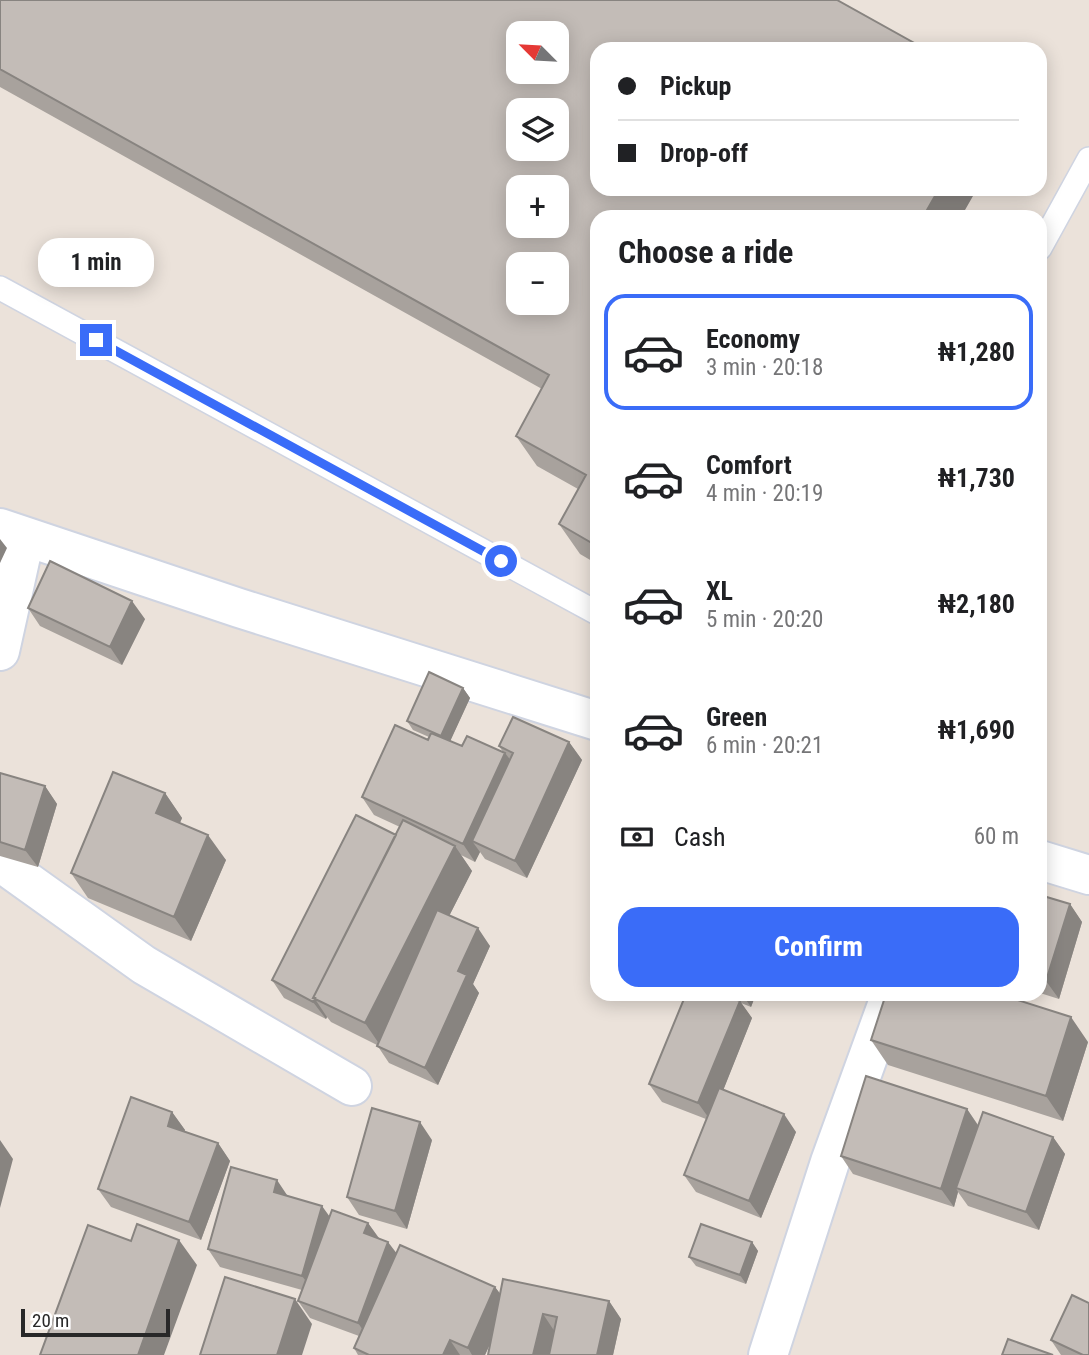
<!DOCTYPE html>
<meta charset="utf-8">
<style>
body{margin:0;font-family:"Roboto Condensed",sans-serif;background:#f6f6f6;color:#202124;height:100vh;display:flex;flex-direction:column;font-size:26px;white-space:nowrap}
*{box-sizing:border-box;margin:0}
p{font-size:23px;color:#757577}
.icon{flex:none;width:38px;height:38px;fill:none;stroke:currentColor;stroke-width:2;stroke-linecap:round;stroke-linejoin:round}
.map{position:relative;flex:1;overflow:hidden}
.panel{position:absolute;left:590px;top:210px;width:457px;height:791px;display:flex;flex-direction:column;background:#fff;border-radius:21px;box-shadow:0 4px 18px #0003}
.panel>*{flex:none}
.hud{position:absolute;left:590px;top:42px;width:457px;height:154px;border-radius:21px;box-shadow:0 4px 18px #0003;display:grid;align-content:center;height:154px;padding:0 28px;background:#fff}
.needle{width:46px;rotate:294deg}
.tools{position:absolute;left:506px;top:21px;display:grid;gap:14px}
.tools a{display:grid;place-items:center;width:63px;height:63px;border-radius:14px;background:#fff;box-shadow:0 4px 18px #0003;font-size:35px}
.scale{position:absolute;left:21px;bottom:18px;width:149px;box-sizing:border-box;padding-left:7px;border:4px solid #282828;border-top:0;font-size:19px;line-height:24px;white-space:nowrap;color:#282828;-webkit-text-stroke:5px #fff;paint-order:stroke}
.end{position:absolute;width:32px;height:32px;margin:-16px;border:9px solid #3a6cf8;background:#fff;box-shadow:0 0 0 4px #fff}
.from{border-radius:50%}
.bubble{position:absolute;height:49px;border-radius:21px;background:#fff;box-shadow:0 4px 18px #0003;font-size:23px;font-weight:700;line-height:49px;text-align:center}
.hud b{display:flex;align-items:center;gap:24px;height:66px;font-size:26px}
.hud b+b{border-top:2px solid #e0e0e0}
.hud i{width:18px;height:18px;background:#202124}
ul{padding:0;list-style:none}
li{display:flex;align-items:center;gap:21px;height:116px;margin:0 14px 10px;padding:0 14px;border:4px solid transparent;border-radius:21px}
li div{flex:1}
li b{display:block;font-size:26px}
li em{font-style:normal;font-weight:700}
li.on{border-color:#3a6cf8}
li>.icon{width:63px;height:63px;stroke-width:1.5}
h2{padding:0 28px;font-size:32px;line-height:84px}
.pay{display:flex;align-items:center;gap:18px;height:77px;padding:0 28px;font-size:26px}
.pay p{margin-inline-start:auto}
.cta{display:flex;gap:14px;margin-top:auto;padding:14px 28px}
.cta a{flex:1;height:80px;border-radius:21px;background:#3a6cf8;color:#fff;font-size:28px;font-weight:700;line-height:80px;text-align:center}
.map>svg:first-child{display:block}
</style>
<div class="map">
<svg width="1089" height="1355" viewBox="0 0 1089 1355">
<rect width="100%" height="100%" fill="#ebe2da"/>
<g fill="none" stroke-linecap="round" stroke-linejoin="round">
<!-- lane casing -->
<g stroke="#cfd4e1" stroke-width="26">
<path id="lane" d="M 1040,248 L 1089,159
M 0,288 L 597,613"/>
</g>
<!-- street casing -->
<g stroke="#cfd4e1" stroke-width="42">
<path id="street" d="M 0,528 L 239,608 L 597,721
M 0,651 L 25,538
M 1040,860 L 1089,875
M 0,862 L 144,965 L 352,1086
M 768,1355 L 830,1162 L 891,994"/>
</g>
<!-- lane -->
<use href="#lane" stroke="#fff" stroke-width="23"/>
<!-- street -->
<use href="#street" stroke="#fff" stroke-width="38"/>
</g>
<!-- wall -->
<path fill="#a8a29d" d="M 0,0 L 597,217 L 597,564 L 580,554 L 559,524 L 578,489 L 537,466 L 516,436 L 542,389 L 0,87 Z
M 28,608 L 145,619 L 122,665 L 40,626 Z
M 463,688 L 470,698 L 450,741 L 462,746 L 503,752 L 499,746 L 569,742 L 582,760 L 527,878 L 485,859 L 480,852 L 475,862 L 461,855 L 472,871 L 449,916 L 490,946 L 473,984 L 479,993 L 438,1085 L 389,1063 L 377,1045 L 331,1022 L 327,1017 L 326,1019 L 284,998 L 272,980 L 396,835 L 400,827 L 374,815 L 362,797 L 428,740 L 429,737 L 413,730 L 407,721 Z
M 0,773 L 45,786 L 57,804 L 38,867 L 0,856 Z
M 165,793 L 182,818 L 180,823 L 226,860 L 191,941 L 88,898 L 71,873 Z
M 1040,895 L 1070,904 L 1082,922 L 1059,999 L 1040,993 Z
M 686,994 L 756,994 L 751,1007 L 741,1003 L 752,1018 L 723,1090 L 796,1132 L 761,1218 L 696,1192 L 684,1175 L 706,1119 L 662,1102 L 649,1084 Z
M 871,1040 L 1088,1042 L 1063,1121 L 888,1065 Z
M 967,1109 L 978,1125 L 1053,1137 L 1065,1154 L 1039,1230 L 968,1206 L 958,1192 L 954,1207 L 853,1174 L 841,1156 Z
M 172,1112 L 185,1130 L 184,1131 L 218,1143 L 230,1161 L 201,1240 L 111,1207 L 98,1189 Z
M 432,1140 L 407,1229 L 359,1215 L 347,1197 Z
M 288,1197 L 330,1217 L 368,1223 L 379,1238 L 396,1253 L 495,1287 L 500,1294 L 609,1301 L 621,1319 L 613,1355 L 488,1355 L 490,1344 L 485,1355 L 358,1355 L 354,1348 L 359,1336 L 310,1318 L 298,1301 L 302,1290 L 220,1267 L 208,1249 Z
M 752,1242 L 758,1251 L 746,1284 L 696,1266 L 689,1257 Z
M 1051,1340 L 1089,1355 L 1061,1355 Z"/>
<!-- shaded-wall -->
<path fill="#888480" d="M 939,189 L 977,189 L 961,217 L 923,217 Z
M 0,539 L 7,548 L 0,563 Z
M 132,601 L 145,619 L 122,665 L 110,647 Z
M 463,688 L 470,698 L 448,746 L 441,736 Z
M 569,742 L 582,760 L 527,878 L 515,861 Z
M 505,753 L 518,770 L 472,841 L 480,852 L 475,862 L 463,844 Z
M 45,786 L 57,804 L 38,867 L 25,850 Z
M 165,793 L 182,818 L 173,838 L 156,813 Z
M 208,835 L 226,860 L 191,941 L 174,917 Z
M 455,846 L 472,871 L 382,1048 L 365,1023 Z
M 1070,904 L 1082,922 L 1059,999 L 1046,981 Z
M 478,928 L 490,946 L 473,984 L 479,993 L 438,1085 L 425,1068 L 458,971 Z
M 742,994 L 756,994 L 751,1007 Z
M 315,999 L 327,1017 L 326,1019 L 313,1002 Z
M 740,1001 L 752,1018 L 711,1121 L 698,1103 Z
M 1071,1017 L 1088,1042 L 1063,1121 L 1046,1096 Z
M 967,1109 L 979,1127 L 956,1188 L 958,1192 L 954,1207 L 941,1189 Z
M 172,1112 L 185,1130 L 181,1143 L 168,1126 Z
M 784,1114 L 796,1132 L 761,1218 L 749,1201 Z
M 420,1122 L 432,1140 L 407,1229 L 395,1211 Z
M 1053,1137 L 1065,1154 L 1039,1230 L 1026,1212 Z
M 0,1140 L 13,1159 L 0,1208 Z
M 218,1143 L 230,1161 L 201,1240 L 189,1222 Z
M 277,1180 L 289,1198 L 274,1192 Z
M 322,1206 L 335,1224 L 315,1293 L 302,1276 Z
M 368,1223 L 380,1240 L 364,1233 Z
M 179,1240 L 197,1265 L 164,1355 L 138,1355 Z
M 388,1242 L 401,1259 L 370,1340 L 358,1323 Z
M 752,1242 L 758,1251 L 746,1284 L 740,1275 Z
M 495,1287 L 508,1304 L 485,1355 L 472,1355 L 468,1348 Z
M 295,1299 L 312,1324 L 302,1355 L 277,1355 Z
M 609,1301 L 621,1319 L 613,1355 L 597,1355 Z
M 543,1314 L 555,1332 L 550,1355 L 533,1355 Z
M 450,1340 L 460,1355 L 443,1355 Z"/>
<!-- building -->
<path fill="#c3bcb7" stroke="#888480" stroke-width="2" fill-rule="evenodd" d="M 0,0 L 837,0 L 925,49 L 597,49 L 597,189 L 939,189 L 923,217 L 597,217 L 597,546 L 559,524 L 586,475 L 516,436 L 549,375 L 0,69 ZM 518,33 L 556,33 L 556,72 L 518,72 ZM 518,110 L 556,110 L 556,149 L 518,149 ZM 518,187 L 556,187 L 556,226 L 518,226 ZM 518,264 L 556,264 L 556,303 L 518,303 Z
M 50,561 L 132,601 L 110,647 L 28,608 Z
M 429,672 L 463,688 L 441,736 L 407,721 Z
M 513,717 L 569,742 L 515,861 L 472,841 L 513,753 L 499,746 Z
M 395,725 L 428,740 L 431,733 L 462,746 L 467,736 L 505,753 L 463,844 L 362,797 Z
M 113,772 L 165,793 L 156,813 L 208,835 L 174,917 L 71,873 Z
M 0,773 L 45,786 L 25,850 L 0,842 Z
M 356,815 L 396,835 L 313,998 L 315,998 L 313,1002 L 272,980 Z
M 403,820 L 455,846 L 365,1023 L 313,998 Z
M 1040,895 L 1070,904 L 1046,981 L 1040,979 Z
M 437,910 L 478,928 L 458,971 L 467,975 L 425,1068 L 377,1046 Z
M 686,994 L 723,994 L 740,1001 L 698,1103 L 649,1084 Z
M 886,994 L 999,994 L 1071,1017 L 1046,1096 L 871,1040 Z
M 866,1076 L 967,1109 L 941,1189 L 841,1156 Z
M 719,1088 L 784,1114 L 749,1201 L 684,1175 Z
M 131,1097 L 172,1112 L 168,1126 L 218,1143 L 189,1222 L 98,1189 Z
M 372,1108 L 420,1122 L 395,1211 L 347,1197 Z
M 983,1112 L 1053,1137 L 1026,1212 L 956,1188 Z
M 231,1167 L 277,1180 L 274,1192 L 322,1206 L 302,1276 L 208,1249 Z
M 332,1210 L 368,1223 L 364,1233 L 388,1242 L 358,1323 L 298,1301 Z
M 137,1224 L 179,1240 L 138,1355 L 40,1355 L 88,1225 L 131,1241 Z
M 701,1224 L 752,1242 L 740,1275 L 689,1257 Z
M 400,1245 L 495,1287 L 468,1348 L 450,1340 L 443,1355 L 369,1355 L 354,1348 Z
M 225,1277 L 295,1299 L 277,1355 L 200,1355 Z
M 503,1279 L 609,1301 L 597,1355 L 549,1355 L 557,1317 L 543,1314 L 533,1355 L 488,1355 Z
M 1072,1295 L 1089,1303 L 1089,1355 L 1083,1355 L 1051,1340 Z
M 1008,1339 L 1053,1355 L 1002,1355 Z"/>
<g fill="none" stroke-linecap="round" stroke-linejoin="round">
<!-- route -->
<path stroke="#3a6cf8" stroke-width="9" d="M 96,340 L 501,561"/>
</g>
</svg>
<div class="tools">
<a><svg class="needle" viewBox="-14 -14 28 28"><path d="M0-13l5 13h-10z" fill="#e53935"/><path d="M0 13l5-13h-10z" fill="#757577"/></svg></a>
<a><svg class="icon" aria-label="layers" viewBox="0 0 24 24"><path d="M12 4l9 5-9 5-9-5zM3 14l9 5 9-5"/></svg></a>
<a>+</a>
<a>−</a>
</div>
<div class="scale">20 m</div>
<i class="end from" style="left:501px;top:561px"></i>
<i class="end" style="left:96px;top:340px"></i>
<div class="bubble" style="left:38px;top:238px;width:116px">1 min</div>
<div class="hud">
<b><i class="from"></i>Pickup</b>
<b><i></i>Drop-off</b>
</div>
<section class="panel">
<h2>Choose a ride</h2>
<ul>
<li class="on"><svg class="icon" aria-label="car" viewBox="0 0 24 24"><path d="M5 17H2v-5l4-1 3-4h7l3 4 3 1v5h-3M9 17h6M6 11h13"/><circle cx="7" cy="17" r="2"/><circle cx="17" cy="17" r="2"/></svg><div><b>Economy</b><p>3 min · 20:18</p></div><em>₦1,280</em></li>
<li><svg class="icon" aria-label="car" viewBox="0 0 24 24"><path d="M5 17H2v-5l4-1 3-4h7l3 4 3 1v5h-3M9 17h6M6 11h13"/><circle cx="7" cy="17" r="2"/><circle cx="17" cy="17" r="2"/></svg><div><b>Comfort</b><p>4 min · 20:19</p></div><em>₦1,730</em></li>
<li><svg class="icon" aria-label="car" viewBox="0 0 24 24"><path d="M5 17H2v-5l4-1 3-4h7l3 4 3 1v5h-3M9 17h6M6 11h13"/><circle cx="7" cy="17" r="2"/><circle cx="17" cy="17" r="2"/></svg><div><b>XL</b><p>5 min · 20:20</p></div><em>₦2,180</em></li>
<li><svg class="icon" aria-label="car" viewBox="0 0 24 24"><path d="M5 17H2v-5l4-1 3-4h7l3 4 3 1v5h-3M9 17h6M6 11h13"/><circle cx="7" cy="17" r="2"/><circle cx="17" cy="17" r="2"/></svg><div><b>Green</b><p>6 min · 20:21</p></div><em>₦1,690</em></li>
</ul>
<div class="pay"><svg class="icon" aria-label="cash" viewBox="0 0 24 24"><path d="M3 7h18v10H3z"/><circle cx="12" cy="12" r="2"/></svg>Cash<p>60 m</p></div>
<div class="cta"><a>Confirm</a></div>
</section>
</div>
